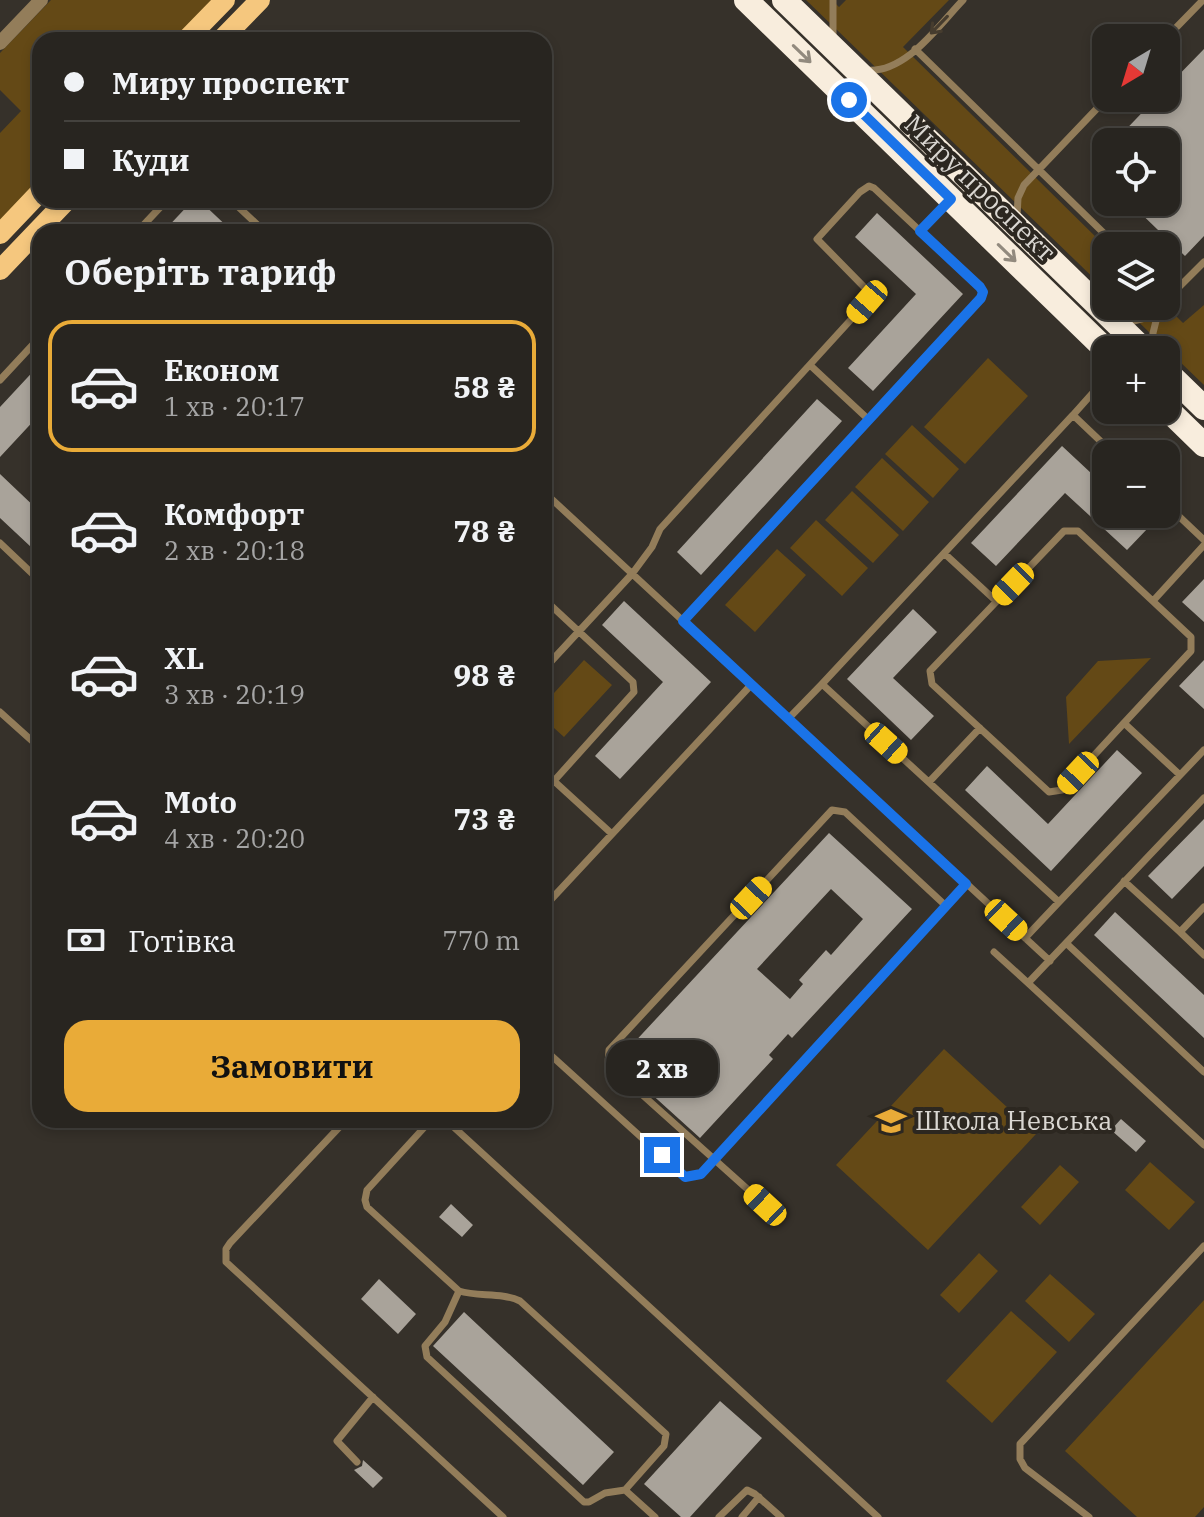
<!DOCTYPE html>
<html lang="uk">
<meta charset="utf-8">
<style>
body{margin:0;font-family:"IBM Plex Serif",serif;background:#34312d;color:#f1f3f6;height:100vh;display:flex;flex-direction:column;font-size:30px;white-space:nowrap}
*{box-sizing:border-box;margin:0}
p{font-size:26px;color:#a5a5a5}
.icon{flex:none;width:44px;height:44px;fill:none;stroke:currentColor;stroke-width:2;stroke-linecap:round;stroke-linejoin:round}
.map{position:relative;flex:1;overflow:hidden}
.side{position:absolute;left:32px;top:224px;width:520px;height:904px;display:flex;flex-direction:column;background:#282520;border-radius:24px;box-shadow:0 4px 12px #0003,0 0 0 2px #44423e}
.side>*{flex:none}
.banner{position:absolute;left:32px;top:32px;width:520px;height:176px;border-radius:24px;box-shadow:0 4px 12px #0003,0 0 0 2px #44423e;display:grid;align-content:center;height:176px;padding:0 32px;background:#282520}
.needle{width:52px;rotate:218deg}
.buttons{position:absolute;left:1092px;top:24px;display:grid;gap:16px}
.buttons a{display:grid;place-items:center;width:88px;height:88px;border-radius:16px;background:#282520;box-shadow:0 4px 12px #0003,0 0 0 2px #44423e;font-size:40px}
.end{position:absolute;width:36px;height:36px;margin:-18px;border:10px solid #1a73e8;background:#fff;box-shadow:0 0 0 4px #fff}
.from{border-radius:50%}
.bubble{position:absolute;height:56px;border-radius:24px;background:#282520;box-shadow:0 4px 12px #0003,0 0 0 2px #44423e;font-size:26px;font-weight:700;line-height:56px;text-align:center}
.car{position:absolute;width:24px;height:48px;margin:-24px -12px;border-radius:10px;box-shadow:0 0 6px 2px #0007;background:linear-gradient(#f5c518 24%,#345 0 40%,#f5c518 0 76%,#345 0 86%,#f5c518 0)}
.banner b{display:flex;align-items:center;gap:28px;height:76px;font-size:30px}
.banner b+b{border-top:2px solid #44423e}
.banner i{width:20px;height:20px;background:#f1f3f6}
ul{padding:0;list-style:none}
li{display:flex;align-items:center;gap:24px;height:132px;margin:0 16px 12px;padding:0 16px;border:4px solid transparent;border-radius:24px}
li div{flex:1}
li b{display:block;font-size:30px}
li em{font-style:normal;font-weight:700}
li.selected{border-color:#e9ab38}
li>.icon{width:72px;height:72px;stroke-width:1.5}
h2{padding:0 32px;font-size:36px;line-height:96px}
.pay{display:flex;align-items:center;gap:20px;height:88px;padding:0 32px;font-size:30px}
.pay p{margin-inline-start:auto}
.cta{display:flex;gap:16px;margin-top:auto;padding:16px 32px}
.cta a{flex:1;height:92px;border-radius:24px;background:#e9ab38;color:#111;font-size:32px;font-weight:700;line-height:92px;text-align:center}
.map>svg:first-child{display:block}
</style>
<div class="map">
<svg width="1204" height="1517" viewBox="0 0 1204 1517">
<rect width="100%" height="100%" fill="#36312a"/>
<!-- green -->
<path fill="#644916" d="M 51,0 L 213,0 L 175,40 L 40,40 L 40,180 L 0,222 L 0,133 L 21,111 L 0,90 L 0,53 Z
M 806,0 L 832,0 L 839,7 L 846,0 L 949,0 L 903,47 L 1106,247 L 1106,290 Z
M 1204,305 L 1204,385 L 1122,306 L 1166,306 L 1183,323 Z
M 988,358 L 1028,396 L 965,464 L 924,427 Z
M 912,425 L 959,469 L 933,498 L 885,454 Z
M 882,458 L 929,502 L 903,531 L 855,487 Z
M 852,491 L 899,535 L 873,563 L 825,520 Z
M 816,520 L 868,568 L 842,596 L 790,548 Z
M 777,549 L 806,575 L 755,632 L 725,605 Z
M 1151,658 L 1069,744 L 1066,697 L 1098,661 Z
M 584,660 L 612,685 L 564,737 L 544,719 L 544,704 Z
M 944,1049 L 1036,1134 L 928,1250 L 836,1165 Z
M 1150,1162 L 1195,1202 L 1169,1230 L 1125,1190 Z
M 1060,1165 L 1079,1182 L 1040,1225 L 1021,1207 Z
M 979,1253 L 998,1271 L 959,1313 L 940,1295 Z
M 1050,1274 L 1095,1314 L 1069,1342 L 1025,1301 Z
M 1204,1300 L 1204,1507 L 1195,1517 L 1137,1517 L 1065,1451 Z
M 1011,1311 L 1057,1352 L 992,1423 L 946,1381 Z"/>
<!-- building -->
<path fill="#a9a39a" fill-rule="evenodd" d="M 1204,49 L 1204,236 L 1185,256 L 1129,202 L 1166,202 L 1166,142 L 1114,142 L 1156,98 L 1166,98 L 1166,88 Z
M 1106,150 L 1106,179 L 1091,165 Z
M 193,200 L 199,200 L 233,232 L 163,232 Z
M 877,213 L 963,294 L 873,391 L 848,368 L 916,294 L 855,237 Z
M 40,364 L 40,414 L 0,457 L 0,407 Z
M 817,399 L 842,421 L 701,575 L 677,552 Z
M 1062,446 L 1106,487 L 1106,514 L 1135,514 L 1149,527 L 1127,550 L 1065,493 L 996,566 L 971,543 Z
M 0,474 L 40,512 L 40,538 L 31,547 L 0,518 Z
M 1204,579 L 1204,622 L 1182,602 Z
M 624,601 L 711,682 L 620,779 L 595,756 L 663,682 L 602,625 Z
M 913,609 L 937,632 L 893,678 L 934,716 L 911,740 L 847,679 Z
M 1204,660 L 1204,709 L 1179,686 Z
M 1117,750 L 1142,773 L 1051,871 L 965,790 L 987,766 L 1048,824 Z
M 1204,819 L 1204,866 L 1172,899 L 1148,876 Z
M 829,833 L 912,909 L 792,1038 L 788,1034 L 769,1055 L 773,1059 L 700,1138 L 616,1062 ZM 831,889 L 863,919 L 831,955 L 826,950 L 799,980 L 803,984 L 790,999 L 757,969 Z
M 1115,912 L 1204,995 L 1204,1038 L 1094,935 Z
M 1121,1119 L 1146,1141 L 1136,1152 L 1111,1130 Z
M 451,1204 L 473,1225 L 462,1237 L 439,1217 Z
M 379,1279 L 416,1314 L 398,1334 L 361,1299 Z
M 464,1312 L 614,1452 L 583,1485 L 433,1346 Z
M 720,1401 L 762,1438 L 690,1517 L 681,1517 L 644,1484 Z
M 363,1460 L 383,1478 L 373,1488 L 354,1470 L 362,1466 Z"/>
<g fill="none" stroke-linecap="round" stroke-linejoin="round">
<!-- lane -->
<path stroke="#937d5a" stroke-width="7" d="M 833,37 L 833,0
M 1166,38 L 1203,0
M 915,49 L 1117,246
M 865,70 C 905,75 938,26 963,0
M 231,200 L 265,232
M 1017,216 L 1018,198 L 1024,185 L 1107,98
M 920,231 L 949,201
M 137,232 L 167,200
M 1166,300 L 1204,262
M 1126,323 L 1145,318 L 1160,306
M 1153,348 L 1153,333 L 1159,309
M 811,366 L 869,420
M 0,380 L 40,337
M 1073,415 L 1106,378
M 1114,454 L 1073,415 L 822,684 L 1059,902 L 1204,750
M 544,492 L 1050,961
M 1166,504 L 1204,540
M 0,543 L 40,581
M 945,554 L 996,601
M 544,599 L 633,682 L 634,692 L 544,792
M 1153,601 L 1204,545
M 544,669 L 632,574 L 652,547 L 660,529 L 867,302 L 869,293 L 866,289 L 817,239 L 860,192 L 869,186 L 874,188 L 980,287 L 983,292 L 981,298 L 683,621
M 0,712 L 40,748
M 788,719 L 822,684
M 1124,723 L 1191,651 L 1191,637 L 1078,531 L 1064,531 L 930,671 L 932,684 L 1049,792 L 1062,790 L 1124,723 L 1180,775
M 554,781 L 612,834
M 929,782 L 980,728
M 1124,881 L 1180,932 L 1204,907
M 544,907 L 751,685
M 1180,932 L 1204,955
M 1025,938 L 1059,902
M 1066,943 L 1204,1072
M 994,952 L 1028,983 L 1204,798
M 1028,983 L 1204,1145
M 544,1049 L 685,1177 L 701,1174 L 966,884
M 346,1120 L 230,1243 L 226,1249 L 226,1262 L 503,1517
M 431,1120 L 367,1190 L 365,1200 L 367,1207 L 459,1291 C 479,1297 501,1292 520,1301 L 666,1434 L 664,1446 L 625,1490 L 655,1517
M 446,1120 L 878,1517
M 773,1212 L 608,1064 L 609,1050 L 832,810 L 845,812 L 946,906
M 459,1291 L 445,1322 L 425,1346 L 427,1357 L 584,1502 L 589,1502 L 605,1493 L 625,1490
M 357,1462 L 337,1441 L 373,1397
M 719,1517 L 747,1490 L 755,1494 L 781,1517
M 742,1517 L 759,1497
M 1089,1517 L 1025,1468 L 1020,1459 L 1020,1444 L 1204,1246"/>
<!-- street -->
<path stroke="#937d5a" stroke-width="14" d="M 0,43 L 41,0"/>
<!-- primary -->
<path stroke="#f5c77e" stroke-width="20" d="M 186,40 L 225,0
M 221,40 L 260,0
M 0,234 L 40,192
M 0,270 L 67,200"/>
<!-- highway -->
<path stroke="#f8eddd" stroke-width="24" d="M 746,0 L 1106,350
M 784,0 L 1144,350
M 1166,371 L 1204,408
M 1166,408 L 1204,445"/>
</g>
<!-- one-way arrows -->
<defs><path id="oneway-shaft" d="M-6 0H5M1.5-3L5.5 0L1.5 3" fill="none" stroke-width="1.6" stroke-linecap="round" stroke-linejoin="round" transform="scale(2)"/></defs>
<use stroke="#463c2e" href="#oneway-shaft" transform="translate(939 25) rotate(134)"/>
<g stroke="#928a7e">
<use href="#oneway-shaft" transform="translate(802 54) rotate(44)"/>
<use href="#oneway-shaft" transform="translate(1007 253) rotate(44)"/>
</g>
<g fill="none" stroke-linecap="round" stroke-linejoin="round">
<!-- route -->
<path stroke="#1a73e8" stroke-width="10" d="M 662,1155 L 685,1177 L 701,1174 L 966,884 L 683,621 L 981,298 L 983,292 L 980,287 L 920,231 L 951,199 L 849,100"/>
</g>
<!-- icons -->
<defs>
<g id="school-bare" transform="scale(2.4)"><path d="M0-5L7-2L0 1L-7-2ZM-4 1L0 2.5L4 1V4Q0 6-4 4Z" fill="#e9ab38" stroke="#2c2720" stroke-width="2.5" paint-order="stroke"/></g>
</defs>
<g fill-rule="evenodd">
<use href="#school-bare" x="891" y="1121"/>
</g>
<g text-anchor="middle" stroke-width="8" stroke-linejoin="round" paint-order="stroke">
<!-- street labels -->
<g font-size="26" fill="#dad7d2" stroke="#2c2720">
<text transform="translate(980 188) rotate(44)" y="9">Миру проспект</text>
</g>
<!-- poi labels -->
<g font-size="26" fill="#dad7d2" stroke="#2c2720" text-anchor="start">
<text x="915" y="1130">Школа Невська</text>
</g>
</g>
</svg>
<div class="buttons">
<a><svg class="needle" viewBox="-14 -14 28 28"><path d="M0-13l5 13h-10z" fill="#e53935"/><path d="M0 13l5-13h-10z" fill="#a5a5a5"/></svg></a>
<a><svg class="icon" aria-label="locate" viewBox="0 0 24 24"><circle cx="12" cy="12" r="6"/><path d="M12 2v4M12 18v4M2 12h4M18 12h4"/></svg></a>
<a><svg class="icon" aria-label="layers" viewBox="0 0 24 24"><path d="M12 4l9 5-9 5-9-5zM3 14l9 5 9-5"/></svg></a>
<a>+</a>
<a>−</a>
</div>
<i class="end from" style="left:849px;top:100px"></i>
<i class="end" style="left:662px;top:1155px"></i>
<div class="bubble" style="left:606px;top:1040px;width:112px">2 хв</div>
<i class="car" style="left:867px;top:302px;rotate:221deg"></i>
<i class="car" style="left:1013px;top:584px;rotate:224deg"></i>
<i class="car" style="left:886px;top:743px;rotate:132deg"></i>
<i class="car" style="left:1078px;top:773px;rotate:223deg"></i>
<i class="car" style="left:751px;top:898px;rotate:43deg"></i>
<i class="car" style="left:1006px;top:920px;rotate:133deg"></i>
<i class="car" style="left:765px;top:1205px;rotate:313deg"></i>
<div class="banner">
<b><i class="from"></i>Миру проспект</b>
<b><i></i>Куди</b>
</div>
<section class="side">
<h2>Оберіть тариф</h2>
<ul>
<li class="selected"><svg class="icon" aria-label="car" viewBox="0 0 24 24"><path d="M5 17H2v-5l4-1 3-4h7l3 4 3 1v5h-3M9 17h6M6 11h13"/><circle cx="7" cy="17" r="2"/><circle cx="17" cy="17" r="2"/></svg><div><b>Економ</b><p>1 хв · 20:17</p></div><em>58 ₴</em></li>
<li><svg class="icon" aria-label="car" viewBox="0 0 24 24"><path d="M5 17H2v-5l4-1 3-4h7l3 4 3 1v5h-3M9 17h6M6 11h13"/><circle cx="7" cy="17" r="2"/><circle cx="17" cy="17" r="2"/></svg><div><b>Комфорт</b><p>2 хв · 20:18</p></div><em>78 ₴</em></li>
<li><svg class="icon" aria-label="car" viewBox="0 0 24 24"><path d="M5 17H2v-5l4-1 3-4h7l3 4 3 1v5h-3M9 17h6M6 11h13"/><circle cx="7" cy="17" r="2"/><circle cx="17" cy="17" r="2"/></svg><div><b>XL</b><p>3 хв · 20:19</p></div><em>98 ₴</em></li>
<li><svg class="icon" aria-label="car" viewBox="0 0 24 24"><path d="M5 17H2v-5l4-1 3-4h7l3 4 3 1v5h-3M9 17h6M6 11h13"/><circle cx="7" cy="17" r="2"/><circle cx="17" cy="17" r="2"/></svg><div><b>Moto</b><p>4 хв · 20:20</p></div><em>73 ₴</em></li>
</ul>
<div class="pay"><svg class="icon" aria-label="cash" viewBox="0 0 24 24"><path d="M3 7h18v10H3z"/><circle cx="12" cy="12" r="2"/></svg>Готівка<p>770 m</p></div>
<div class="cta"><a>Замовити</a></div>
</section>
</div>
